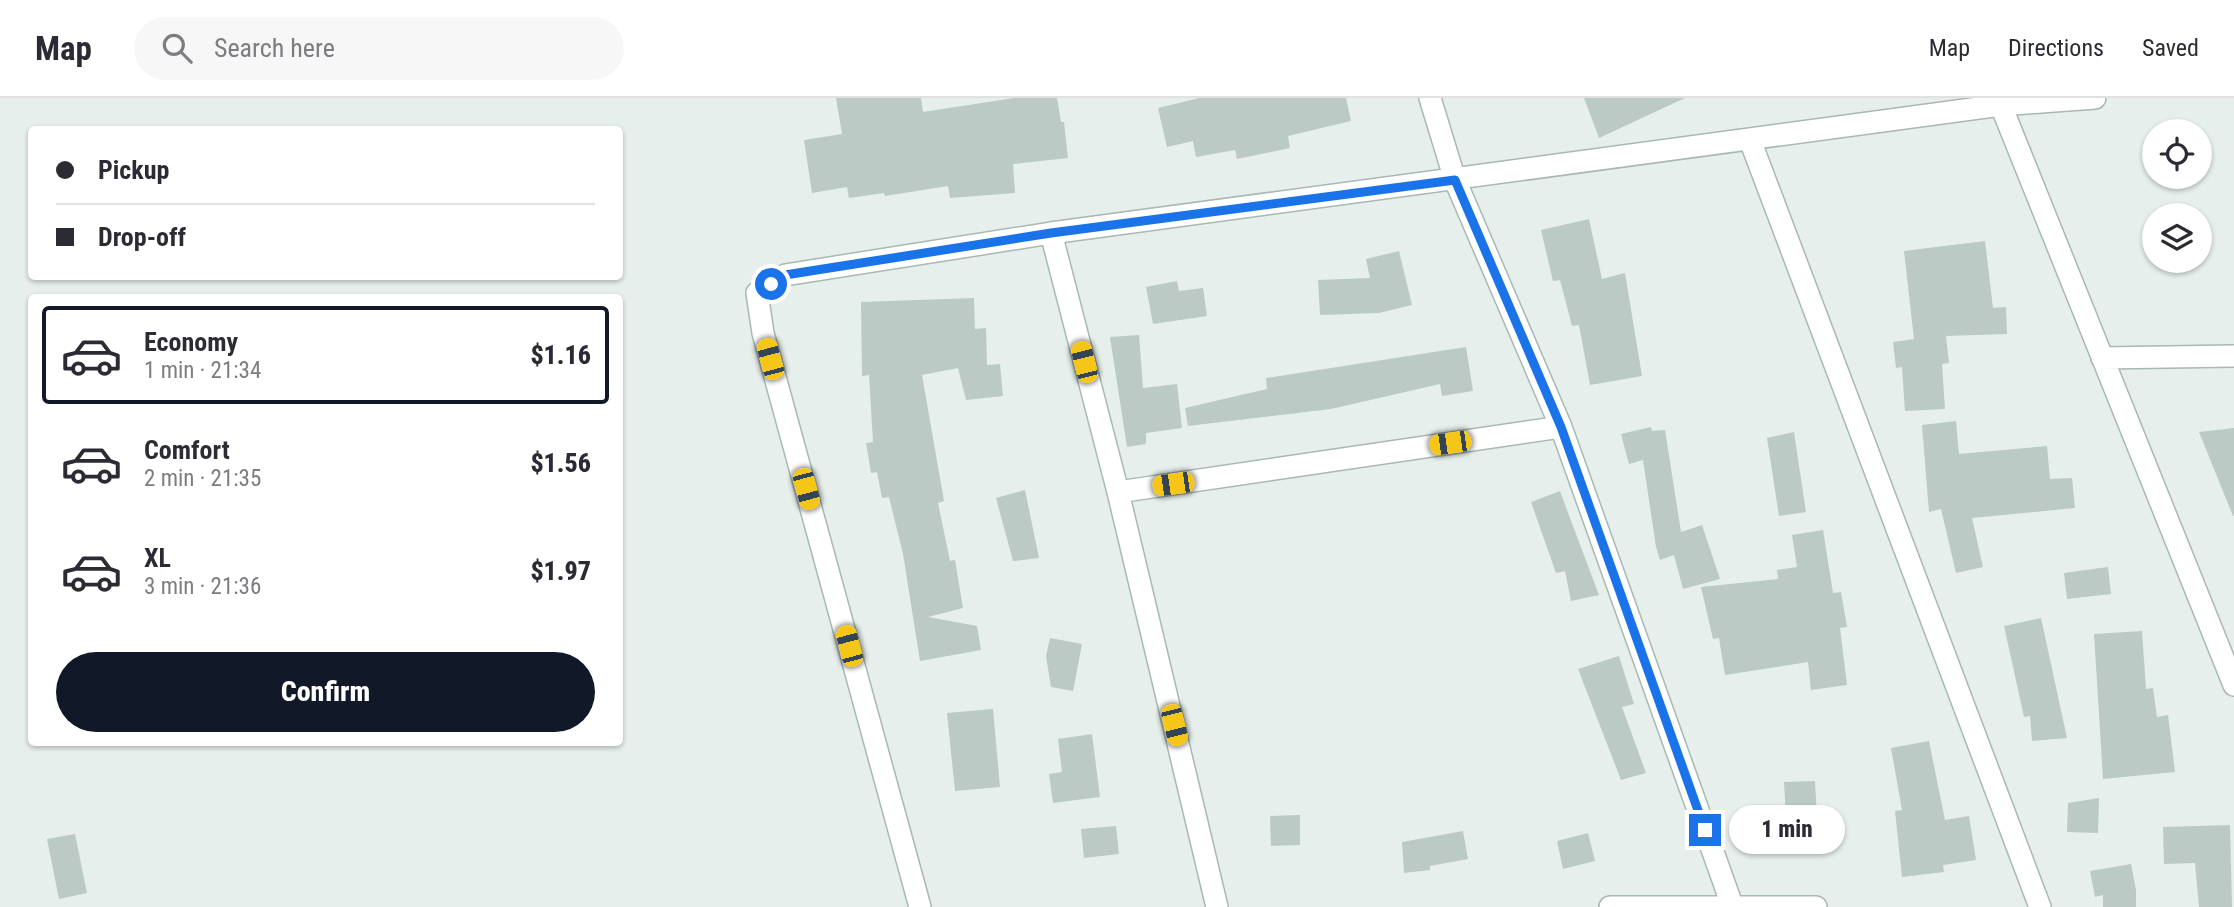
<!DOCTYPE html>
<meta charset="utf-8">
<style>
body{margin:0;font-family:"Roboto Condensed",sans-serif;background:#f7f7f7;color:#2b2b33;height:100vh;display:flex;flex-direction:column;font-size:26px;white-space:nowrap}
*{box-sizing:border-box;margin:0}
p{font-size:23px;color:#7c7c81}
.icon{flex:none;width:38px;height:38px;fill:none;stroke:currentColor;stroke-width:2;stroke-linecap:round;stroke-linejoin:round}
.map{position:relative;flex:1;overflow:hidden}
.details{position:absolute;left:28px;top:196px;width:595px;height:452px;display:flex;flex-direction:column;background:#fff;border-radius:7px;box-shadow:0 2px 5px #0004}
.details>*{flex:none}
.top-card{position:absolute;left:28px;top:28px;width:595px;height:154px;border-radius:7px;box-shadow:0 2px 5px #0004;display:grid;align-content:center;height:154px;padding:0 28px;background:#fff}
.buttons{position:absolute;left:2142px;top:21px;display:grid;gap:14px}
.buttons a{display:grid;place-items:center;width:70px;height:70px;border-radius:50%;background:#fff;box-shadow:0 2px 5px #0004;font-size:35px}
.end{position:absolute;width:32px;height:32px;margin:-16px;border:9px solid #1a73e8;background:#fff;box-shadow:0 0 0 4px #fff}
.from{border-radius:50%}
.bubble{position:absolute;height:49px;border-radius:24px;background:#fff;box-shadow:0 2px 5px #0004;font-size:23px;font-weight:800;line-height:49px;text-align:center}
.car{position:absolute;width:21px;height:42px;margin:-21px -10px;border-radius:9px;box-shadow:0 0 5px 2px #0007;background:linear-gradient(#f5c518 24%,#345 0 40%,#f5c518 0 76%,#345 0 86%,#f5c518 0)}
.top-card b{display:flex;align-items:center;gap:24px;height:66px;font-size:26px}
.top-card b+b{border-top:2px solid #e1e1e2}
.top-card i{width:18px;height:18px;background:#2b2b33}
ul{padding:12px 0 0;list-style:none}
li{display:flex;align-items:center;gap:21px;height:98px;margin:0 14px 10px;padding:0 14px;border:4px solid transparent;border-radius:7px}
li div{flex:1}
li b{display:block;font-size:26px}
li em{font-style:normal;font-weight:800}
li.active{border-color:#111827}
li>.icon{width:63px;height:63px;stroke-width:1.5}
.action{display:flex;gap:14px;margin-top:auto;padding:14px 28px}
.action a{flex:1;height:80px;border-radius:42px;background:#111827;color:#fff;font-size:28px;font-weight:800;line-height:80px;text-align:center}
header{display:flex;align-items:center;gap:42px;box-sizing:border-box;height:98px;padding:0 35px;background:#fff;border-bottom:2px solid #e1e1e2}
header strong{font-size:33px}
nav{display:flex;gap:38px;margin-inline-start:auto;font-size:24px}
.search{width:490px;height:63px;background:#f7f7f7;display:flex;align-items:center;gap:18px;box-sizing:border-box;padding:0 24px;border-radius:38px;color:#7c7c81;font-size:26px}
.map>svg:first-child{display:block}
</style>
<header>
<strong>Map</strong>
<div class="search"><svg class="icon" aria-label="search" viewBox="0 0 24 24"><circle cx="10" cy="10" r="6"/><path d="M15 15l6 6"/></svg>Search here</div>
<nav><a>Map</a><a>Directions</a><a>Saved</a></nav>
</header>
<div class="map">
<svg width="2234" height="809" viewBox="0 0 2234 809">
<rect width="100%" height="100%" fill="#e6efeb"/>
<!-- building -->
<path fill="#bbcac4" d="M 836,0 L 921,0 L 923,14 L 1014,0 L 1057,0 L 1061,24 L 1064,24 L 1068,60 L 1013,66 L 1015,95 L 950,100 L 948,88 L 885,98 L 884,95 L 849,100 L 847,89 L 812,95 L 804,42 L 842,36 Z
M 1199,0 L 1346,0 L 1351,23 L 1288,38 L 1290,50 L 1237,61 L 1235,52 L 1196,59 L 1193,43 L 1167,49 L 1158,10 Z
M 1584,0 L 1685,0 L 1599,40 Z
M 1589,121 L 1602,181 L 1625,175 L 1642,278 L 1590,287 L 1579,227 L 1572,228 L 1560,182 L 1553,183 L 1541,132 Z
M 1985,143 L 1993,210 L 2006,209 L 2007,236 L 1946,238 L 1949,265 L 1942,266 L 1945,311 L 1905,313 L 1902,269 L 1896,270 L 1893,244 L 1914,241 L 1904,153 Z
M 1399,153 L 1412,207 L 1379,215 L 1320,217 L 1318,182 L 1370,180 L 1366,161 Z
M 1177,183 L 1179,193 L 1203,190 L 1207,218 L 1153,226 L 1146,189 Z
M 974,200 L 975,231 L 986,230 L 987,267 L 1000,266 L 1003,298 L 966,302 L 958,270 L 922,277 L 944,403 L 938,405 L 950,463 L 955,462 L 963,510 L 928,519 L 977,528 L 981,552 L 920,563 L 903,456 L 889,399 L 882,400 L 877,374 L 871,375 L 866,345 L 873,344 L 869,277 L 862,278 L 861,204 Z
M 1139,237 L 1143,290 L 1177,286 L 1182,330 L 1146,335 L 1146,346 L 1127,349 L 1110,239 Z
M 1466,249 L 1473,293 L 1442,298 L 1440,286 L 1331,311 L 1188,328 L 1185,310 L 1267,291 L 1266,280 Z
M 1956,323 L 1959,356 L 2047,348 L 2050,381 L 2072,380 L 2075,410 L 1972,420 L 1983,469 L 1956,475 L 1941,411 L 1929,414 L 1922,327 Z
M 1651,329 L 1652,333 L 1665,332 L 1681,434 L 1702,427 L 1720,481 L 1683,491 L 1674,457 L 1660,462 L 1656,449 L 1643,362 L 1629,366 L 1621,336 Z
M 2234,330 L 2234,418 L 2233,418 L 2199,334 Z
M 1794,334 L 1806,414 L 1779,418 L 1767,340 Z
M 1025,392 L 1039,460 L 1013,463 L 996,400 Z
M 1560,393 L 1570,420 L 1599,497 L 1571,503 L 1565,473 L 1556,475 L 1531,404 Z
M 1823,432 L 1833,495 L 1841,494 L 1847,529 L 1840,530 L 1847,587 L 1811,592 L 1808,564 L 1725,577 L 1719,540 L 1713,541 L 1701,489 L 1778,481 L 1777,472 L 1797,469 L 1792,437 Z
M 2108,469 L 2111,496 L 2067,501 L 2064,475 Z
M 2041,520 L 2067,640 L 2032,643 L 2030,618 L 2024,619 L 2004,528 Z
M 2142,533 L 2146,591 L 2153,590 L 2157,619 L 2168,617 L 2175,674 L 2103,681 L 2094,536 Z
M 1050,540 L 1082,546 L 1073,593 L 1051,589 L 1046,558 Z
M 1619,558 L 1634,606 L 1622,609 L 1646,675 L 1621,682 L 1578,571 Z
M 993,611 L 1000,689 L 955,693 L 947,615 Z
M 1092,636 L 1100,699 L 1053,705 L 1049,676 L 1062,674 L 1058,641 Z
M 1929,643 L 1945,722 L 1969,718 L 1976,762 L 1943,767 L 1944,774 L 1902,779 L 1895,713 L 1902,712 L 1891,650 Z
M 1815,683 L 1818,737 L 1787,738 L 1784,684 Z
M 2099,700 L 2098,735 L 2067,734 L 2068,705 Z
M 1300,717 L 1300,747 L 1271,748 L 1270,718 Z
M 2230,727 L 2232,809 L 2199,809 L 2195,765 L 2164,766 L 2163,729 Z
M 1116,728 L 1119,756 L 1084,760 L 1081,731 Z
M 1463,733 L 1468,761 L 1430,768 L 1430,772 L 1404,775 L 1402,744 Z
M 1588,735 L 1595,763 L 1563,771 L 1557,743 Z
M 75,736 L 87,795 L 59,801 L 47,741 Z
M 2131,766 L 2136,792 L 2136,809 L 2103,809 L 2103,797 L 2095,799 L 2090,773 Z"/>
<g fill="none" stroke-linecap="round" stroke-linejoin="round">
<!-- minor casing -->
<g stroke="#a8b8b2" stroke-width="24">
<path id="minor" d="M 1430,0 L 1455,82 L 1561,329 L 1732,807
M 1998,0 L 2234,587
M 1750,42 L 2040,809
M 1051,135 L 1118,394 L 1217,809
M 2102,260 L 2234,258
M 1118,394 L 1561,329
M 920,809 L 763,235 L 757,195 L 785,177 L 1051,135 L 2001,7 L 2095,0
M 1610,809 L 1816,809"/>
</g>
<!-- minor -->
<use href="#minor" stroke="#fff" stroke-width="21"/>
</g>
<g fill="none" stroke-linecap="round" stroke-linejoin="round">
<!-- route -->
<path stroke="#1a73e8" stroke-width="9" d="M 771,186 L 785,177 L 1051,135 L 1455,82 L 1561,329 L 1705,732"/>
</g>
</svg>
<div class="buttons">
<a><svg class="icon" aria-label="locate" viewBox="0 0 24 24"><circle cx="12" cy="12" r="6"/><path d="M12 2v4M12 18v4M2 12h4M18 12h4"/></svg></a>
<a><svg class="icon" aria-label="layers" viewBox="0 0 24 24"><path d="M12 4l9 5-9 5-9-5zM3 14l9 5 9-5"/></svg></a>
</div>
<i class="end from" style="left:771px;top:186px"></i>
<i class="end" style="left:1705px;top:732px"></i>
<div class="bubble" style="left:1729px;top:707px;width:116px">1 min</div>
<i class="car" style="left:770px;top:261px;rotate:345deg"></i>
<i class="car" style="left:1084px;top:264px;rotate:346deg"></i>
<i class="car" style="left:1450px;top:345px;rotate:262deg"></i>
<i class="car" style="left:1173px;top:386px;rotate:262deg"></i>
<i class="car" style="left:806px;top:391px;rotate:165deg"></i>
<i class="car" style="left:849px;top:548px;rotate:345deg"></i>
<i class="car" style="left:1174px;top:627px;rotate:166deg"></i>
<div class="top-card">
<b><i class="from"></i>Pickup</b>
<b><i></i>Drop-off</b>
</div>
<section class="details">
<ul>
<li class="active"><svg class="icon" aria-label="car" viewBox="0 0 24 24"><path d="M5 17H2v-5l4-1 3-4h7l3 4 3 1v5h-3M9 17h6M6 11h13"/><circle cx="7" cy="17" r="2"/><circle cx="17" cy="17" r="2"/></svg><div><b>Economy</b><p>1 min · 21:34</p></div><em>$1.16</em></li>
<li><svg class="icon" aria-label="car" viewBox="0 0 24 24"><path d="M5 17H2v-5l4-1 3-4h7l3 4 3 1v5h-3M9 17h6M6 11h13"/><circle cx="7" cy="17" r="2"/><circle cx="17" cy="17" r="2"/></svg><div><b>Comfort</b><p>2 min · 21:35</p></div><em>$1.56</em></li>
<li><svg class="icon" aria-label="car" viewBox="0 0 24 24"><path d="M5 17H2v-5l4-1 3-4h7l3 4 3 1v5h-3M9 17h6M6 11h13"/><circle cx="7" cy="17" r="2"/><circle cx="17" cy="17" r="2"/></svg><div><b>XL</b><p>3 min · 21:36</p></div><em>$1.97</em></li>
</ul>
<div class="action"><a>Confirm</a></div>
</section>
</div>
